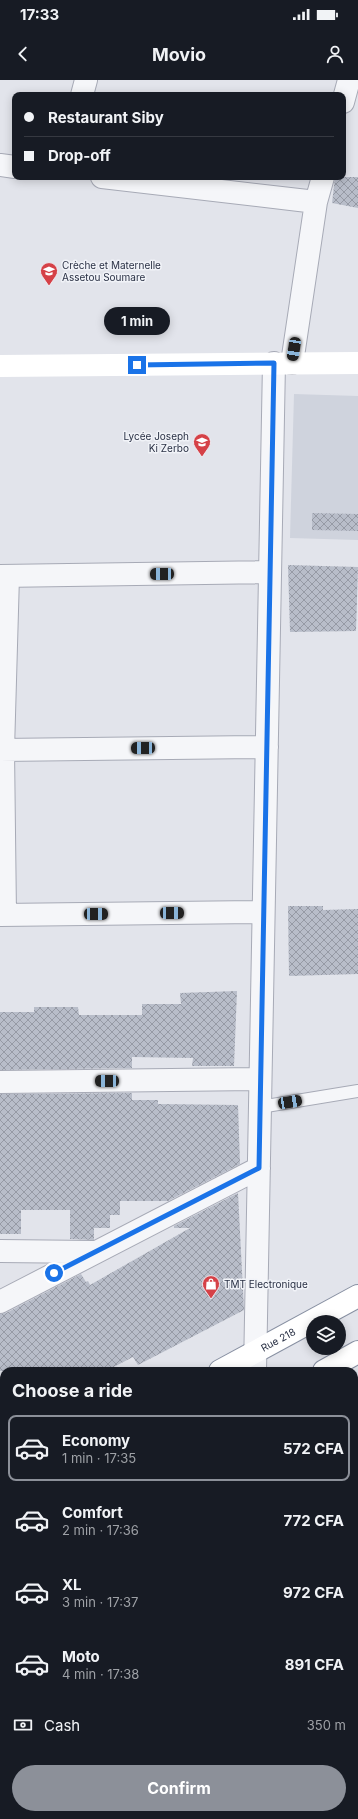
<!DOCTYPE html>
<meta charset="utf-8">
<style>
body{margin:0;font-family:Inter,sans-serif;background:#242831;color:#f1f3f6;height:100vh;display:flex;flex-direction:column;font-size:15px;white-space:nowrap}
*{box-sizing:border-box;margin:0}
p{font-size:13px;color:#9ea1a6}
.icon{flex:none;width:22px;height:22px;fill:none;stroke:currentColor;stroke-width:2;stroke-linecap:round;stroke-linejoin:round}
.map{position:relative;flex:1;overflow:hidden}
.sheet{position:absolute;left:0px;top:1287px;width:358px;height:452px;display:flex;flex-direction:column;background:#171b24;border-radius:12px 12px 0 0;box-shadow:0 2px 10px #0003}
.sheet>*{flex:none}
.top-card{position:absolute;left:12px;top:12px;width:334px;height:88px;border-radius:8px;box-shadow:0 2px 10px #0003;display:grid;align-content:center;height:88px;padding:0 12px;background:#171b24}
.fabs{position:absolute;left:306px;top:1235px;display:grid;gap:8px}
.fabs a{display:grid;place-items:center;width:40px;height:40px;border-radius:50%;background:#171b24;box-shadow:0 2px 10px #0003;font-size:20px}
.end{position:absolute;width:18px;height:18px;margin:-9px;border:5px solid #1a73e8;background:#fff;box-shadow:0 0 0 2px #fff}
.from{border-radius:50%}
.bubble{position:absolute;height:28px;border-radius:14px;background:#171b24;box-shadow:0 2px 10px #0003;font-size:13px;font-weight:700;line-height:28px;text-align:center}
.car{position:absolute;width:12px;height:24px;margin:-12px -6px;border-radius:5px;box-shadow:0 0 3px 1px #0007;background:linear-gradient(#222 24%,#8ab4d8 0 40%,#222 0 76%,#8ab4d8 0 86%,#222 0)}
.top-card b{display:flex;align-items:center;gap:14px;height:38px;font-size:15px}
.top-card b+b{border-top:1px solid #363941}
.top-card i{width:10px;height:10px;background:#f1f3f6}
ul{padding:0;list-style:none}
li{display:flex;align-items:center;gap:12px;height:66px;margin:0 8px 6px;padding:0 4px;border:2px solid transparent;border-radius:8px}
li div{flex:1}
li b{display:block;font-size:15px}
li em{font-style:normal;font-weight:700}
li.current{border-color:#8c9099}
li>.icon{width:36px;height:36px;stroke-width:1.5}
h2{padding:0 12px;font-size:18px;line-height:48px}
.pay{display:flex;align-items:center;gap:10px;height:44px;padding:0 12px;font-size:15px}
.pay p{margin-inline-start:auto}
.primary-button{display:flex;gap:8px;margin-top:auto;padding:8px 12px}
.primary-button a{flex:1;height:46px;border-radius:24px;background:#8c9099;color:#fff;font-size:16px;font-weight:700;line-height:46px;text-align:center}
.status{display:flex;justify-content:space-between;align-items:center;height:28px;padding:0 20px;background:#171b24;direction:ltr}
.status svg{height:11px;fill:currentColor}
header{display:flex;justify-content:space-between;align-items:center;height:52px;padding:0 12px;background:#171b24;font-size:18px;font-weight:700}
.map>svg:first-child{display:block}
</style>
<div class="status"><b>17:33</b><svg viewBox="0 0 49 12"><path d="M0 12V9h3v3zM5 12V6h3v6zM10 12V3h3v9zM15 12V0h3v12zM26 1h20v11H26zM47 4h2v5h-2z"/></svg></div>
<header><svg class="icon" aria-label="back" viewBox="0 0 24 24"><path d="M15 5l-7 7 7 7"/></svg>Movio<svg class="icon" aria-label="person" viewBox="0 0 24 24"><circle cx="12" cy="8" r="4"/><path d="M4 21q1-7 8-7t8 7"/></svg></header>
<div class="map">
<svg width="358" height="1739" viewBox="0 0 358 1739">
<defs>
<pattern id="building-cross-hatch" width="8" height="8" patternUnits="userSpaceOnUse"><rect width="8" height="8" fill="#b8bdc9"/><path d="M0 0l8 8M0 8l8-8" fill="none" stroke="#969aa5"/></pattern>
</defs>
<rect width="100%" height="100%" fill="#e2e4eb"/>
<!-- built -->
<path fill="#cfd3dd" d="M 294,314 L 358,316 L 358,460 L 290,458 Z"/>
<!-- building -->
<path fill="url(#building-cross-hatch)" d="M 335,97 L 358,97 L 358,128 L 332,123 Z
M 312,433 L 358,434 L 358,451 L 312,450 Z
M 288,485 L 358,487 L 356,551 L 290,552 Z
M 288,826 L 323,826 L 323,830 L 358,829 L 358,894 L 289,896 Z
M 237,911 L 234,986 L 192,986 L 193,978 L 132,977 L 132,988 L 0,990 L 0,932 L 34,932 L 34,927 L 78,927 L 79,935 L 142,935 L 142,924 L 181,924 L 180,913 Z
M 132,1013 L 132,1020 L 158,1020 L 158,1024 L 238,1025 L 240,1084 L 168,1121 L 120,1121 L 120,1135 L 110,1135 L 110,1148 L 94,1148 L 94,1160 L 70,1159 L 70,1130 L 21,1130 L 21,1154 L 0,1154 L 0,1014 Z
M 238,1113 L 244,1230 L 138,1285 L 133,1277 L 106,1291 L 0,1291 L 0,1234 L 6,1233 L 81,1194 L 86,1202 L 88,1201 L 90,1205 L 190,1148 L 174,1148 L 174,1146 Z"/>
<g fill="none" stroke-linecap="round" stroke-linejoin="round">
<!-- lane casing -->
<g stroke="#a7aab6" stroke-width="14">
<path id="lane" d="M 260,1027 L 358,1011"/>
</g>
<!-- street casing -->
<g stroke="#a7aab6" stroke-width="24">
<path id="street" d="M 82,15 L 86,0
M 343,22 L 349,0
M 0,85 L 15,87
M 102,97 L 316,122
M 292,283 L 316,122 L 323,97
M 0,496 L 270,492
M 0,670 L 267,667
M 0,835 L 263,832
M 5,835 L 3,670 L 8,496
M 0,1002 L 260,999
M 0,1171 L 93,1172
M 0,1222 L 259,1088
M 255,1291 L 274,283
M 354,1425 L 358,1425
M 354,1609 L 358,1609
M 0,1738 L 5,1735
M 246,1739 L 246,1735"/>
</g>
<!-- highway casing -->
<g stroke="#8890a2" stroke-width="24">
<g id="highway">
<path id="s1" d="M 220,1291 L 358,1216"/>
<path d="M 324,1291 L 358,1272"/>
<path d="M 0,1405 L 4,1403"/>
<path d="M 0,1465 L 4,1463"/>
</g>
</g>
<!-- lane -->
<use href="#lane" stroke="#f5f6f9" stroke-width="12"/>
<!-- street -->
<use href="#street" stroke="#f5f6f9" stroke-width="22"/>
<!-- secondary -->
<path stroke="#fff" stroke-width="22" d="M 0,286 L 358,283"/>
<!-- highway -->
<use href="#highway" stroke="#fff" stroke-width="22"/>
</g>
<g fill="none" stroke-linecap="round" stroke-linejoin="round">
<!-- route -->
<path stroke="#1a73e8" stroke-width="5" d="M 54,1193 L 259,1088 L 274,283 L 137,285"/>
</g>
<!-- icons -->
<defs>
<g id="school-pin" transform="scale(0.9)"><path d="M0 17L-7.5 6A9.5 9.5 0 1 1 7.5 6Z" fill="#d54147" stroke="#f1f3f8"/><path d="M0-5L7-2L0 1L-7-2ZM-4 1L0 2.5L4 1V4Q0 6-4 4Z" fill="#fff"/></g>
<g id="shop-pin" transform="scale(0.9)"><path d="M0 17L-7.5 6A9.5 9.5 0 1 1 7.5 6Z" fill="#d54147" stroke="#f1f3f8"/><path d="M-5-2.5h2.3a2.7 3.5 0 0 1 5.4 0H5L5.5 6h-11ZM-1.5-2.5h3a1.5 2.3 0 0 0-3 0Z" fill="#fff"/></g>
</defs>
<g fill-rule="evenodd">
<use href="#school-pin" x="49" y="191"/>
<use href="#school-pin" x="202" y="362"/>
<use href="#shop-pin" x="211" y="1204"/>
</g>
<g text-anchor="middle" stroke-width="3" stroke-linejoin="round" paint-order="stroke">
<!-- poi labels -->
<g font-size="10" fill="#293044" stroke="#f1f3f8" text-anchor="start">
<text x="62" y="189">Crèche et Maternelle<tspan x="62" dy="12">Assetou Soumare</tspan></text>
<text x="189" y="360" text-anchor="end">Lycée Joseph<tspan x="189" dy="12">Ki Zerbo</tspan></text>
<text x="224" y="1208">TMT Electronique</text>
</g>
<!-- street labels -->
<g font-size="10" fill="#293044" stroke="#f1f3f8">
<text dy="4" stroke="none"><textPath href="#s1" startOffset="66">Rue 218</textPath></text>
</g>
</g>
</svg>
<div class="fabs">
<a><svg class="icon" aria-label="layers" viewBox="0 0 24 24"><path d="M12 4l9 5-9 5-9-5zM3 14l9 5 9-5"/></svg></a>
</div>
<i class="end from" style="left:54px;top:1193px"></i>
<i class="end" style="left:137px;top:285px"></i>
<div class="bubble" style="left:104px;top:227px;width:66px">1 min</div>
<i class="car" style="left:294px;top:269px;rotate:189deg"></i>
<i class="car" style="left:162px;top:494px;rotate:269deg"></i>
<i class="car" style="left:143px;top:668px;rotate:269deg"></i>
<i class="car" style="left:172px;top:833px;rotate:90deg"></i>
<i class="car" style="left:96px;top:834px;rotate:90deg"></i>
<i class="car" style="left:107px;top:1001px;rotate:270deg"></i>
<i class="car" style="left:290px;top:1022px;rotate:81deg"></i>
<div class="top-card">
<b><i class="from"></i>Restaurant Siby</b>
<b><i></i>Drop-off</b>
</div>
<section class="sheet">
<h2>Choose a ride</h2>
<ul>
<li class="current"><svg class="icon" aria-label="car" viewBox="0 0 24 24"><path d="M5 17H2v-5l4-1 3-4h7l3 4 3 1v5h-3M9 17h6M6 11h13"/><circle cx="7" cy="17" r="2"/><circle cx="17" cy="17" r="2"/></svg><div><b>Economy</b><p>1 min · 17:35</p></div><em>572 CFA</em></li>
<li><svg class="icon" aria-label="car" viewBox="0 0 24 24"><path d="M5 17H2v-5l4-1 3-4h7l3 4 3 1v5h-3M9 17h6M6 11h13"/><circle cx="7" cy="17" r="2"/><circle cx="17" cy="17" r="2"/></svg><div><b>Comfort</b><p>2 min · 17:36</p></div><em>772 CFA</em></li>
<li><svg class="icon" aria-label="car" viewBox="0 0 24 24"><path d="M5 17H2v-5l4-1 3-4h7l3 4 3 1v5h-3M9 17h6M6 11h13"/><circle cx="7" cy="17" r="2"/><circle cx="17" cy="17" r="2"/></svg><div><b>XL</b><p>3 min · 17:37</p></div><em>972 CFA</em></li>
<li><svg class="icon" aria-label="car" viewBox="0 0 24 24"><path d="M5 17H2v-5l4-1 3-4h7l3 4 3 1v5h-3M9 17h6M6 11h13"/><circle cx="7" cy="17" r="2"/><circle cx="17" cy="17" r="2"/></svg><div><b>Moto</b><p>4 min · 17:38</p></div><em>891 CFA</em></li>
</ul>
<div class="pay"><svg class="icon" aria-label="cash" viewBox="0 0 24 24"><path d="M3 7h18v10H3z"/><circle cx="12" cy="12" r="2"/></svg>Cash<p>350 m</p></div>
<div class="primary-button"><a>Confirm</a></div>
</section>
</div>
